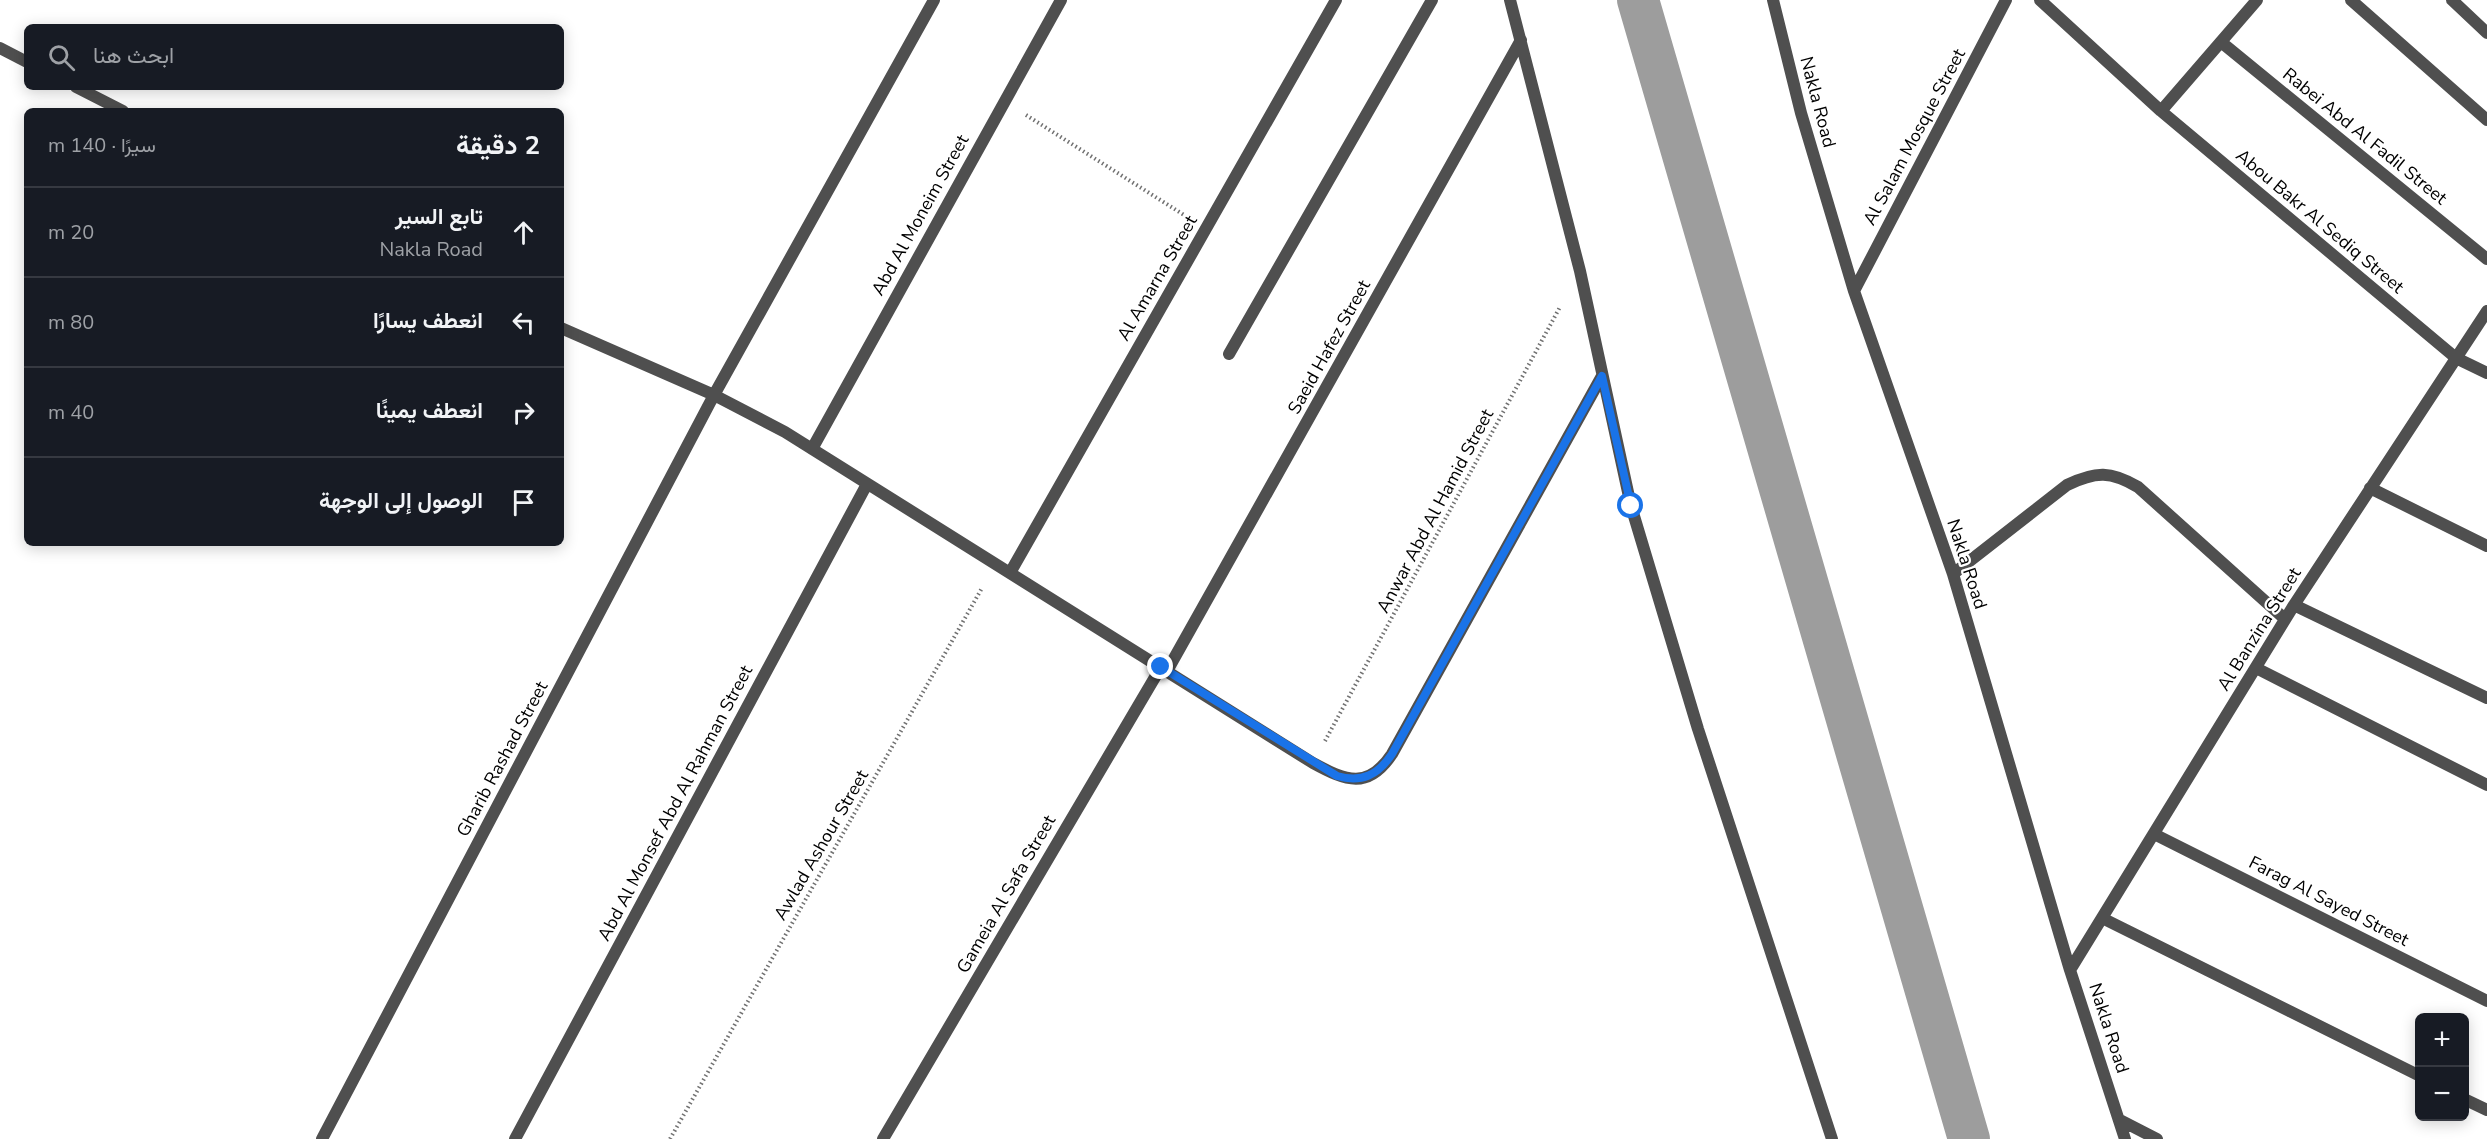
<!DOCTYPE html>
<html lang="ar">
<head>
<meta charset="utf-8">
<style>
  :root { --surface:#171b24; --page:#242831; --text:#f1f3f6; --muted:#9ea1a6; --line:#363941 }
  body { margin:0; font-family:"Nunito Sans",Vazirmatn,sans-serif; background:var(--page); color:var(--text); direction:rtl }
  .controls { position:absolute; right:18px; bottom:18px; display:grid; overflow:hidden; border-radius:9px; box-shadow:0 3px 15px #0003 }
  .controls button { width:54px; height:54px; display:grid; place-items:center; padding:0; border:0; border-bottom:2px solid var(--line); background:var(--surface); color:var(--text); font:30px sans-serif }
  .stop { position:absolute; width:18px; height:18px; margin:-14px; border:4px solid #1a73e8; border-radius:50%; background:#fff }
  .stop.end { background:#1a73e8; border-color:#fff; box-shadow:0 2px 6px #0008 }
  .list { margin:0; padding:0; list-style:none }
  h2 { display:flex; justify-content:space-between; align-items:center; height:78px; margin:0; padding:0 24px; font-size:26px }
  h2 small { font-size:20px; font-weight:400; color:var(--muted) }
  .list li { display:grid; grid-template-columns:39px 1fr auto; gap:18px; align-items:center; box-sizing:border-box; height:90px; padding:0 24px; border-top:2px solid var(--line) }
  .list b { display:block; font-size:22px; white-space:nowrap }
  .list p { margin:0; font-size:20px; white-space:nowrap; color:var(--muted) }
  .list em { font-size:20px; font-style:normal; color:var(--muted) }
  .icon { flex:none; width:33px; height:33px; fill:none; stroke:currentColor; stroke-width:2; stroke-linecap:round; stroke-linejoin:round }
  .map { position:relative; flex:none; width:2487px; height:1139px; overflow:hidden; direction:ltr }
  .search { position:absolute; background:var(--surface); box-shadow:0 3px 15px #0003; left:24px; top:24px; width:540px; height:66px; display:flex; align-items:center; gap:15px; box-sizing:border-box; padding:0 21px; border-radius:9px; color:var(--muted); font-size:22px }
  .panel { position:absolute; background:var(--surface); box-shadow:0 3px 15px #0003; left:24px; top:108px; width:540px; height:438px; border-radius:9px; direction:rtl }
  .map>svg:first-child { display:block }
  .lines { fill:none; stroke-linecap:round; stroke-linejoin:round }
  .canal { stroke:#9d9d9d; stroke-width:42 }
  .path { stroke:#717171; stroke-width:4; stroke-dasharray:1.5 3; stroke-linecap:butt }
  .minor { stroke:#4f4f4f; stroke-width:12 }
  .route { stroke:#1a73e8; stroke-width:8 }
  .labels { text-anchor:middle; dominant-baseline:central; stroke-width:4.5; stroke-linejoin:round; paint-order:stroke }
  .street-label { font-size:18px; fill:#000; stroke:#fff }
</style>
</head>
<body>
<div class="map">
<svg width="2487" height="1139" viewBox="0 0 2487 1139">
  <rect width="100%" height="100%" fill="#fff"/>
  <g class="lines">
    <path class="canal" d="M 1638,0 L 1969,1139"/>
    <path class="path" d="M 1026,115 L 1184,215
      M 1325,741 L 1560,307
      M 670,1139 L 982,588"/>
    <path class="minor" d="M 1510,0 L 1580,271 L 1631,506 L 1698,729 L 1832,1139
      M 1773,0 L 1801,113 L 1854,291 L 1953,574 L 2070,970 L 2125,1139
      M 2040,0 L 2161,111 L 2456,358 L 2487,373
      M 2351,0 L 2487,120
      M 2452,0 L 2487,33
      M 2221,42 L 2487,259
      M 0,48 L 27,62
      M 76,87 L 123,111
      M 2161,111 L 2257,0
      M 1854,291 L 2006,0
      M 561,328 L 714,395 L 785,432 L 1313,763 C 1346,781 1368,790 1392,754 L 1602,376
      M 1229,354 L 1432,0
      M 812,449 L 1061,0
      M 2370,488 L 2487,546
      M 1010,573 L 1336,0
      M 1953,574 L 2067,485 C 2096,471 2111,471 2138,487 L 2285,619
      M 2294,605 L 2487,698
      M 2256,668 L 2487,785
      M 1167,671 L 1521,40
      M 2154,834 L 2487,1001
      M 2102,918 L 2420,1076
      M 2070,970 L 2294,605 L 2487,311
      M 2464,1099 L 2487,1110
      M 2120,1120 L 2157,1139
      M 322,1139 L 714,395 L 934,0
      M 515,1139 L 867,484
      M 883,1139 L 1161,667"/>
  </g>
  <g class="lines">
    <path class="route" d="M 1161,667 L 1337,776 C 1362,783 1378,775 1392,754 L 1602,376 L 1631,506"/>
  </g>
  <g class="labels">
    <g class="street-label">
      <text transform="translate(1818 102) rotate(75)">Nakla Road</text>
      <text transform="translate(2365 136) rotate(39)">Rabei Abd Al Fadil Street</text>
      <text transform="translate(1914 137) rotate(-62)">Al Salam Mosque Street</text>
      <text transform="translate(920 215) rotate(-61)">Abd Al Moneim Street</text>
      <text transform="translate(2320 221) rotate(40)">Abou Bakr Al Sediq Street</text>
      <text transform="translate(1157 278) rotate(-60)">Al Amarna Street</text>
      <text transform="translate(1329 347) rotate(-61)">Saeid Hafez Street</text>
      <text transform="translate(1435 511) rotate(-62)">Anwar Abd Al Hamid Street</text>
      <text transform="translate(1967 564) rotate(72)">Nakla Road</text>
      <text transform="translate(2259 629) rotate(-58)">Al Banzina Street</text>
      <text transform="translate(502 759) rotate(-62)">Gharib Rashad Street</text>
      <text transform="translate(675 803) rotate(-62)">Abd Al Monsef Abd Al Rahman Street</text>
      <text transform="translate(821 845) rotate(-60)">Awlad Ashour Street</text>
      <text transform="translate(1006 894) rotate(-60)">Gameia Al Safa Street</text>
      <text transform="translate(2329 901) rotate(27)">Farag Al Sayed Street</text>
      <text transform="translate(2109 1028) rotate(72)">Nakla Road</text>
    </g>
  </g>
</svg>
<div class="controls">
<button>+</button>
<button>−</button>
</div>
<div class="stop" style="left:1631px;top:506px"></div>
<div class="stop end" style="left:1161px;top:667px"></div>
<div class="search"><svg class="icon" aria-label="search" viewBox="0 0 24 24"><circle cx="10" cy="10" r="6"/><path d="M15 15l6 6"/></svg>ابحث هنا</div>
<section class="panel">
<h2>2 دقيقة<small>سيرًا · 140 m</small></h2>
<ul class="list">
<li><svg class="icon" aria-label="ahead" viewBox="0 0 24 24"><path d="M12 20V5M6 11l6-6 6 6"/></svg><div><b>تابع السير</b><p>Nakla Road</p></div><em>20 m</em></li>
<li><svg class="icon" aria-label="left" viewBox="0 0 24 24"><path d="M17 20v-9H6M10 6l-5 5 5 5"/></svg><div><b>انعطف يسارًا</b></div><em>80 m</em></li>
<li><svg class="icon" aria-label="right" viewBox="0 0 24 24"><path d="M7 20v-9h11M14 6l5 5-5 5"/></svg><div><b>انعطف يمينًا</b></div><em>40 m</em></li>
<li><svg class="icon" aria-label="arrive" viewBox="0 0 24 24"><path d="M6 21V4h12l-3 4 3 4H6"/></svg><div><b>الوصول إلى الوجهة</b></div></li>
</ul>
</section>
</div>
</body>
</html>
